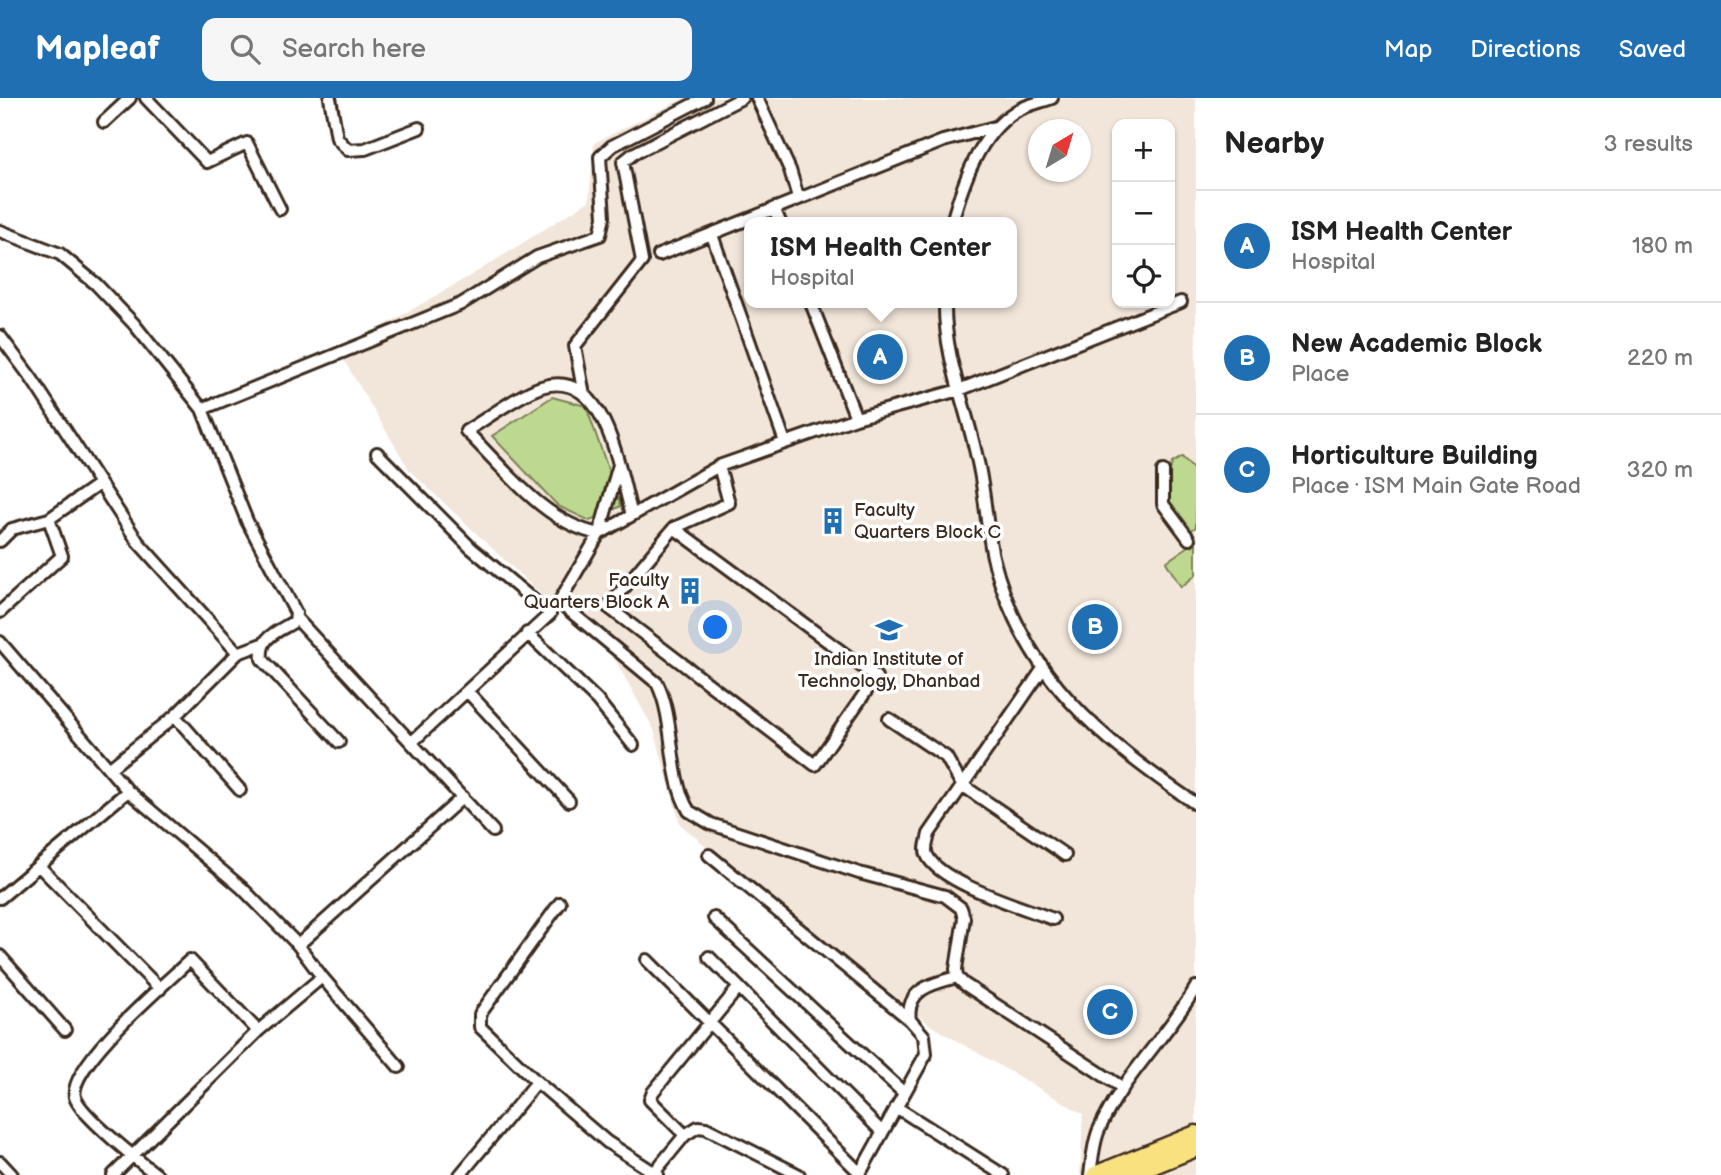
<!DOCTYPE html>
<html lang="en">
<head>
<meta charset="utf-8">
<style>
  :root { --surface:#fff; --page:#f6f6f6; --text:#222; --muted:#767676; --line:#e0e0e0; --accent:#1f6fb2 }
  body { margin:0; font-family:"Balsamiq Sans",sans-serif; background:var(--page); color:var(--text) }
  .controls { position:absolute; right:21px; top:21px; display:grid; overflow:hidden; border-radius:14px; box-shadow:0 2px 5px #0004 }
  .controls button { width:63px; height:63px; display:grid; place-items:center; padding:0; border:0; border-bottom:2px solid var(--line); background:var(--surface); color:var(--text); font:35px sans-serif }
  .compass { position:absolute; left:1028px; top:21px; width:63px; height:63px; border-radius:50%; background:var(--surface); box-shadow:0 2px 5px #0004; rotate:38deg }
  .you { position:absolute; left:716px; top:530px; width:24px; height:24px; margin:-18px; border:5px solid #fff; border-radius:50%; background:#1a73e8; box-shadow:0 0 0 10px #1a73e833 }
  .badge { display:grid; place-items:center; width:46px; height:46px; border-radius:50%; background:var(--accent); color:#fff; font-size:23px; font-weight:700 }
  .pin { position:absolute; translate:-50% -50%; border:4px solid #fff; box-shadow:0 2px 7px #0006 }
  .popup { position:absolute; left:744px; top:119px; width:273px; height:91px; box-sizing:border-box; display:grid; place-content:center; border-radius:14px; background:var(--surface); filter:drop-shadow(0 2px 5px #0005); font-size:23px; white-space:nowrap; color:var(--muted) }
  .popup b { font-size:26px; color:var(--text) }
  .popup::after { content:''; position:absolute; left:50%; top:100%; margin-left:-14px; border:14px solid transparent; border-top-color:var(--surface) }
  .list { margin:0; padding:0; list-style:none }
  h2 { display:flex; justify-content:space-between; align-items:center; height:91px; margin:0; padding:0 28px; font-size:30px }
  h2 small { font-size:23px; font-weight:400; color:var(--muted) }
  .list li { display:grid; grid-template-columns:46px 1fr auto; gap:21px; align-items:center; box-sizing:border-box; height:112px; padding:0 28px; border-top:2px solid var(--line) }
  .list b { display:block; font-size:26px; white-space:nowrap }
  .list p { margin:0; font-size:23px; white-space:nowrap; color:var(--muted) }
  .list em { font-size:23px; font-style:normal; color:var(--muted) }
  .icon { flex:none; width:38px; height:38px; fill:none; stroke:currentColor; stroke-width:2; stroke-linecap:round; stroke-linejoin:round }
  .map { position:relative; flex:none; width:1196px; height:1077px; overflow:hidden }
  header { display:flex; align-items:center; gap:42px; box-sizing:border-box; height:98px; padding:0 35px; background:var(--accent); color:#fff }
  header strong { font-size:33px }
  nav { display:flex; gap:38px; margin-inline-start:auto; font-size:24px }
  .search { width:490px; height:63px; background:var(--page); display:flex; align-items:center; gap:18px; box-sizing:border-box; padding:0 24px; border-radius:14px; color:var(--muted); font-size:26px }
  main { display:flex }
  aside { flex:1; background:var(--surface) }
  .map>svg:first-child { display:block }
  .built { fill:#f2e6da; fill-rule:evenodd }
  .green { fill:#bdd88f; stroke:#7c8156; stroke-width:2 }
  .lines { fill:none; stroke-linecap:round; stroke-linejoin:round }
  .minor-casing { stroke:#3b2a1e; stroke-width:16 }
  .highway-casing { stroke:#3b2a1e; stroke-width:21 }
  .minor { stroke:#fff; stroke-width:10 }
  .highway { stroke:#fae180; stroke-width:16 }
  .labels { text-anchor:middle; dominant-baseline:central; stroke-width:7; stroke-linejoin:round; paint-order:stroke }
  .poi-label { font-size:19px; fill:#3b2a1e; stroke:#fff; text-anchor:start }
</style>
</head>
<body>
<header>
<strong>Mapleaf</strong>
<div class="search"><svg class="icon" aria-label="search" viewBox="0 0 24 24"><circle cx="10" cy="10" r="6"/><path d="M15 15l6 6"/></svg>Search here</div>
<nav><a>Map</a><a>Directions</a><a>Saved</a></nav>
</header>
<main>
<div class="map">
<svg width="1196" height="1077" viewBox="0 0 1196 1077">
  <rect width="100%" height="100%" fill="#fff"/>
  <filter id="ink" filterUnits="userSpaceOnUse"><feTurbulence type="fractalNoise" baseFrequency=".0143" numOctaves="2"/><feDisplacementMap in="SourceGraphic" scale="14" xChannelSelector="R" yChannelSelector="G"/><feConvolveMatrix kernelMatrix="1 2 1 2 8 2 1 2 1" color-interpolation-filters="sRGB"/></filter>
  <g filter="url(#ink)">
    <path class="built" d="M 684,0 L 1196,0 L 1196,1077 L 1080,1077 L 1083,1016 L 933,929 L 801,830 L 680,726 L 654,632 L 613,558 L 550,505 L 410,373 L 339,254 L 480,172 L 589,103 L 594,45 ZM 1117,26 L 1170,26 L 1170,205 L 1117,205 ZM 1038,32 L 1080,32 L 1080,74 L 1038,74 ZM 749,124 L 1011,124 L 1011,205 L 749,205 Z"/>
    <path class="green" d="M 552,299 L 586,308 L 621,408 L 590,423 L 558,408 L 492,338 Z
      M 1182,359 L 1196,374 L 1196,429 L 1190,433 L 1163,398 L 1172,365 Z
      M 1196,443 L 1196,477 L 1181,489 L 1166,464 Z"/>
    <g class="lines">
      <defs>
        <path id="minor" d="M 146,0 L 207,64 L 247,45 L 280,111
          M 330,0 L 337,40 L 348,52 L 365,51 L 419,30
          M 757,0 L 790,72 L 798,99
          M 104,24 L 130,0
          M 774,110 L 780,124
          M 952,124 C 963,85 979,36 1016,13 C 1027,7 1041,4 1052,0
          M 0,133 L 60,156 L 96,186 L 134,226 L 202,311 L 247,423 L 296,515 L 295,523 C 278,534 259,538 262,561 L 339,644
          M 712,137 L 785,344
          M 659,157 L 943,43 L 995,29
          M 811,205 L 856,320
          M 945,205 C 944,259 966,307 977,360 C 985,392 986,427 993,459 C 1022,577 1100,641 1196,706
          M 0,238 L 32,281 L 138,444 L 238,555
          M 584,297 L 575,248 L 642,163 L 623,64 L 633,56 L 742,0
          M 202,311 L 461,206 L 537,159 L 600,137 L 604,119 L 600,59 L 612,48 L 705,0
          M 377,355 L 471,450 L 550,516 L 412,644
          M 618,370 L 599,436 L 559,504 L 657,585 C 676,623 667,677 689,713 L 711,726 L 859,775 L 945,798 L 961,810 L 964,820 L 956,871 L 957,879 L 964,886 L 1123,990
          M 1163,373 L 1163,406 L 1189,441
          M 632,417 C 619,374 607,268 541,289 C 518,297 488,320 466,333 C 505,371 544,425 599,436 L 719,368 L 856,320 L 959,292 L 1181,204
          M 674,430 L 876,579 L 815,667 L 608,509 L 674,430 L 729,405 L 719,368
          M 0,443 L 12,431 L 49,421 L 99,386
          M 0,514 L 62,458 L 49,421
          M 296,520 L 493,733
          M 527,535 L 597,602 L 633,647
          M 0,544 L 128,693 L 242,790 L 298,847 L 322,879 L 399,969
          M 1042,572 L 929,736 C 928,742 924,751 927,757 C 939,785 1025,810 1053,821
          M 467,593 L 569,703
          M 175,618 L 240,692
          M 889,621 L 946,659 L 962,687 L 1065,757
          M 109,671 L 175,618 L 238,555 L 262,546
          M 709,757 L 910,922
          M 39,768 L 160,891
          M 0,800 L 128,693
          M 560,805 L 480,916 L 480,929 L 537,984 L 607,1044 L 658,1077
          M 714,820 L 904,995
          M 298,847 L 463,699
          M 0,858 L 65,932
          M 709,859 L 882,1034
          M 647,862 L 860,1075
          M 896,1009 L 1003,1077
          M 685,1037 L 650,1002 L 653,994 L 739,889
          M 0,1064 L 12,1077
          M 113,1077 L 258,933 L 322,879
          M 157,1077 C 140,1064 80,1017 75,999 C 67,968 166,885 190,862 L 258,933
          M 460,1077 L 537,984
          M 652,1077 L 685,1037 L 698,1029 L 706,1030 L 799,1077
          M 859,1077 L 926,956 L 924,938 L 910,922 C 905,891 934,885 957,879
          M 1090,1077 C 1092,1063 1093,1048 1098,1034 C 1121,980 1167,939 1196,889"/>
        <path id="highway" d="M 1095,1077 L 1196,1036
          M 1129,1077 L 1196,1050"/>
      </defs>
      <use href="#minor" class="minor-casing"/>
      <use href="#highway" class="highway-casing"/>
      <use href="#minor" class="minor"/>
      <use href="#highway" class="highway"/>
    </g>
  </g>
  <defs>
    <symbol id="building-bare" viewBox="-9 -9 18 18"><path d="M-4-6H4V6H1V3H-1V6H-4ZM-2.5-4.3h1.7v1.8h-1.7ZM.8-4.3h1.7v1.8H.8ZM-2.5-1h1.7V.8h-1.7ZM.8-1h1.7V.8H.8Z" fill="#1f6fb2" stroke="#fff" stroke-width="2.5" paint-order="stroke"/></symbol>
    <symbol id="university-bare" viewBox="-9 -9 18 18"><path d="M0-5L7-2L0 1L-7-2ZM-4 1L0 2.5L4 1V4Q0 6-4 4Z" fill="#1f6fb2" stroke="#fff" stroke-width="2.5" paint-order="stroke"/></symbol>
  </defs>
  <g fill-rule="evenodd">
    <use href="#building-bare" x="814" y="404" width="38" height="38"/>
    <use href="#building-bare" x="671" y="474" width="38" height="38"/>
    <use href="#university-bare" x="870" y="513" width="38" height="38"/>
  </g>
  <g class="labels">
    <g class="poi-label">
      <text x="854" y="412">Faculty<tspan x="854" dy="22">Quarters Block C</tspan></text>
      <text x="669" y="482" text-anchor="end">Faculty<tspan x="669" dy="22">Quarters Block A</tspan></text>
      <text x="889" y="561" text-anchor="middle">Indian Institute of<tspan x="889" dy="22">Technology, Dhanbad</tspan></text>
    </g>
  </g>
</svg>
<div class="controls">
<button>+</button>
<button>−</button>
<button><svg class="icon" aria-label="locate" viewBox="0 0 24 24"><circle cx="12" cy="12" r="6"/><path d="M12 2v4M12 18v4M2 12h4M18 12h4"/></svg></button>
</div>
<svg class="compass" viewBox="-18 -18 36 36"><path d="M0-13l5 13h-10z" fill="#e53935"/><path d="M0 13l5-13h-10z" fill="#767676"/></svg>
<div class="you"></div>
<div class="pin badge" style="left:880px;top:259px">A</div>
<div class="popup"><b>ISM Health Center</b>Hospital</div>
<div class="pin badge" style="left:1095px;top:529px">B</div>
<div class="pin badge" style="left:1110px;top:914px">C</div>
</div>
<aside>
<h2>Nearby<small>3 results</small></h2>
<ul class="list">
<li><span class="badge">A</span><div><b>ISM Health Center</b><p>Hospital</p></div><em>180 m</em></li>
<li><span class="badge">B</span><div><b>New Academic Block</b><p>Place</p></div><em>220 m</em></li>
<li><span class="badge">C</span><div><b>Horticulture Building</b><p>Place · ISM Main Gate Road</p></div><em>320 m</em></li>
</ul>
</aside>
</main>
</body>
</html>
